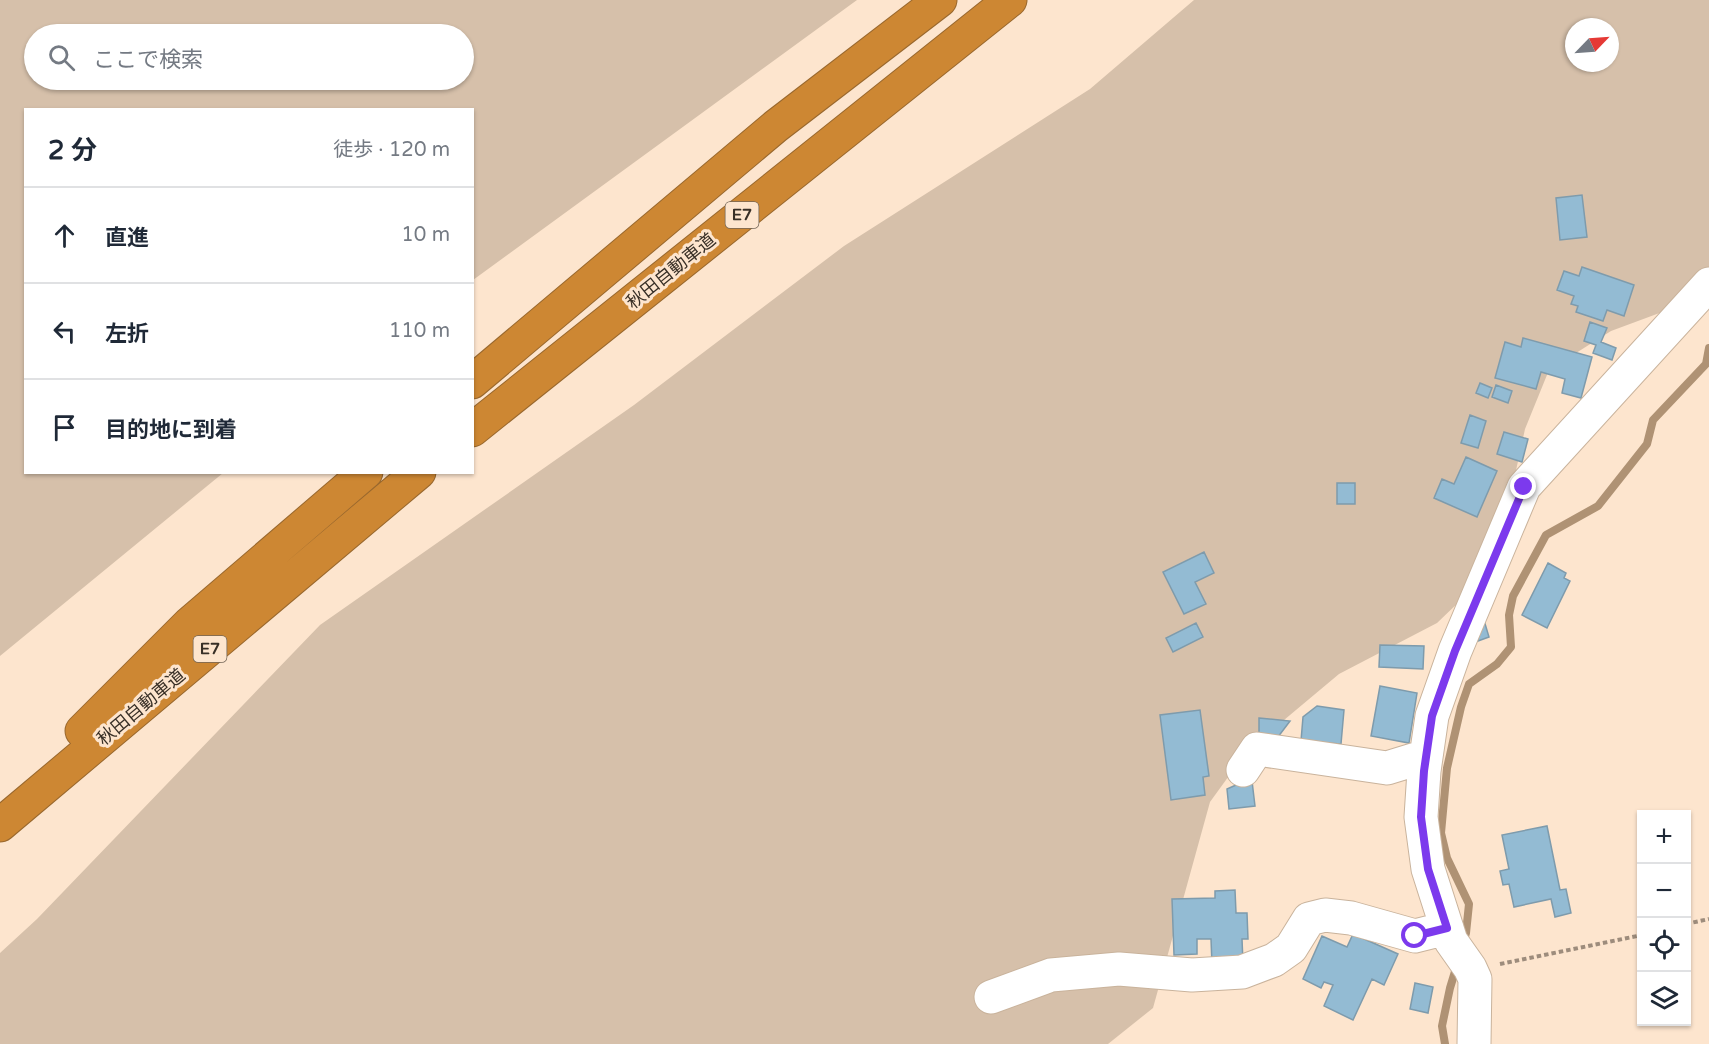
<!DOCTYPE html>
<html lang="ja">
<head>
<meta charset="utf-8">
<style>
  :root { --surface:#fff; --page:#f2f2f3; --text:#1f2937; --muted:#747a83; --line:#e0e1e3 }
  body { margin:0; font-family:"Varela Round","Noto Sans JP",sans-serif; background:var(--page); color:var(--text) }
  .controls { position:absolute; right:18px; bottom:18px; display:grid; overflow:hidden; border-radius:0px; box-shadow:0 2px 4px #0004 }
  .controls button { width:54px; height:54px; display:grid; place-items:center; padding:0; border:0; border-bottom:2px solid var(--line); background:var(--surface); color:var(--text); font:30px sans-serif }
  .compass { position:absolute; left:1565px; top:18px; width:54px; height:54px; border-radius:50%; background:var(--surface); box-shadow:0 2px 4px #0004; rotate:65deg }
  .stop { position:absolute; width:18px; height:18px; margin:-14px; border:4px solid #7c3aed; border-radius:50%; background:#fff }
  .stop.end { background:#7c3aed; border-color:#fff; box-shadow:0 2px 6px #0008 }
  .list { margin:0; padding:0; list-style:none }
  h2 { display:flex; justify-content:space-between; align-items:center; height:78px; margin:0; padding:0 24px; font-size:26px }
  h2 small { font-size:20px; font-weight:400; color:var(--muted) }
  .list li { display:grid; grid-template-columns:39px 1fr auto; gap:18px; align-items:center; box-sizing:border-box; height:96px; padding:0 24px; border-top:2px solid var(--line) }
  .list b { display:block; font-size:22px; white-space:nowrap }
  .list em { font-size:20px; font-style:normal; color:var(--muted) }
  .icon { flex:none; width:33px; height:33px; fill:none; stroke:currentColor; stroke-width:2; stroke-linecap:round; stroke-linejoin:round }
  .map { position:relative; flex:none; width:1709px; height:1044px; overflow:hidden }
  .search { position:absolute; background:var(--surface); box-shadow:0 2px 4px #0004; left:24px; top:24px; width:450px; height:66px; display:flex; align-items:center; gap:15px; box-sizing:border-box; padding:0 21px; border-radius:33px; color:var(--muted); font-size:22px }
  .panel { position:absolute; background:var(--surface); box-shadow:0 2px 4px #0004; left:24px; top:108px; width:450px; height:366px; border-radius:0px }
  .map>svg:first-child { display:block }
  .green { fill:#d6c0aa; fill-rule:evenodd }
  .lines { fill:none; stroke-linecap:round; stroke-linejoin:round }
  .stream { stroke:#af9274; stroke-width:8 }
  .building { fill:#93bbd3; stroke:#7e9bac; stroke-width:1.5 }
  .street-casing { stroke:#c9b39c; stroke-width:35 }
  .highway-casing { stroke:#99682e; stroke-width:35 }
  .path { stroke:#9d8c7c; stroke-width:4; stroke-dasharray:4.5 3; stroke-linecap:butt }
  .street { stroke:#fff; stroke-width:33 }
  .highway { stroke:#cd8733; stroke-width:33 }
  .route { stroke:#7c3aed; stroke-width:8 }
  .labels { text-anchor:middle; dominant-baseline:central; stroke-width:6; stroke-linejoin:round; paint-order:stroke }
  .shield { fill:#fde5ce; stroke:#736658; stroke-width:1.5 }
  .shield-label { font-size:16px; font-weight:bold; fill:#382f26 }
  .street-label { font-size:18px; fill:#382f26; stroke:#fde5ce }
</style>
</head>
<body>
<div class="map">
<svg width="1709" height="1044" viewBox="0 0 1709 1044">
  <rect width="100%" height="100%" fill="#fde5ce"/>
  <path class="green" d="M 0,0 L 857,0 L 473,280 L 472,110 L 26,110 L 26,472 L 223,473 L 0,656 ZM 34,34 L 464,34 L 464,80 L 34,80 Z
    M 1194,0 L 1709,0 L 1709,273 L 1700,298 L 1611,331 L 1549,370 L 1525,429 L 1510,498 L 1486,576 L 1437,623 L 1339,674 L 1247,751 L 1210,802 L 1153,1008 L 1108,1044 L 0,1044 L 0,953 L 37,919 L 320,625 L 634,405 L 844,246 L 1090,89 ZM 1574,27 L 1610,27 L 1610,63 L 1574,63 Z"/>
  <g class="lines">
    <path class="stream" d="M 1463,944 L 1466,933 L 1469,904 L 1447,858 L 1441,833 L 1447,768 L 1461,707 L 1469,684 L 1497,664 L 1511,647 L 1509,615 L 1513,596 L 1546,535 L 1598,506 L 1647,444 L 1653,420 L 1706,364 L 1709,348
      M 1445,1044 L 1442,1026 L 1450,988 L 1457,965"/>
  </g>
  <path class="building" d="M 1582,195 L 1587,237 L 1560,240 L 1556,198 Z
    M 1582,267 L 1634,285 L 1624,316 L 1607,310 L 1603,321 L 1576,312 L 1578,306 L 1571,304 L 1574,296 L 1557,290 L 1564,271 L 1579,276 Z
    M 1590,322 L 1607,328 L 1601,342 L 1616,348 L 1612,360 L 1593,353 L 1596,345 L 1584,341 Z
    M 1523,338 L 1592,357 L 1581,398 L 1562,393 L 1565,379 L 1541,372 L 1536,389 L 1495,378 L 1505,342 L 1521,347 Z
    M 1480,383 L 1492,388 L 1488,398 L 1476,393 Z
    M 1496,385 L 1512,391 L 1508,403 L 1492,397 Z
    M 1470,415 L 1486,421 L 1478,448 L 1461,443 Z
    M 1504,432 L 1528,439 L 1522,462 L 1497,454 Z
    M 1466,457 L 1497,471 L 1477,517 L 1434,498 L 1442,479 L 1454,484 Z
    M 1337,483 L 1355,483 L 1355,504 L 1337,504 Z
    M 1204,552 L 1214,573 L 1195,582 L 1206,604 L 1184,614 L 1163,572 Z
    M 1548,563 L 1566,573 L 1564,578 L 1570,581 L 1547,628 L 1522,615 Z
    M 1483,617 L 1489,637 L 1478,641 L 1472,621 Z
    M 1196,623 L 1203,637 L 1173,652 L 1166,638 Z
    M 1380,645 L 1424,646 L 1423,669 L 1379,667 Z
    M 1380,686 L 1417,693 L 1409,743 L 1371,736 Z
    M 1317,706 L 1344,710 L 1341,744 L 1301,741 L 1303,717 Z
    M 1200,710 L 1209,776 L 1203,777 L 1205,795 L 1171,800 L 1160,715 Z
    M 1259,718 L 1290,721 L 1278,737 L 1259,734 Z
    M 1245,781 L 1252,781 L 1255,806 L 1229,809 L 1227,789 Z
    M 1547,826 L 1560,890 L 1566,889 L 1571,913 L 1555,917 L 1551,899 L 1514,907 L 1509,884 L 1503,885 L 1500,871 L 1509,869 L 1502,835 Z
    M 1235,890 L 1236,913 L 1247,913 L 1248,939 L 1242,939 L 1243,963 L 1212,964 L 1211,939 L 1197,939 L 1197,954 L 1174,955 L 1172,899 L 1215,898 L 1215,891 Z
    M 1353,934 L 1398,954 L 1384,985 L 1372,979 L 1353,1020 L 1324,1006 L 1333,985 L 1324,982 L 1321,988 L 1303,979 L 1322,936 L 1347,947 Z
    M 1415,983 L 1433,987 L 1428,1013 L 1410,1009 Z"/>
  <g class="lines">
    <defs>
      <path id="street" d="M 1243,770 L 1257,749 L 1387,768 L 1426,756
        M 991,997 L 1051,975 L 1119,969 L 1192,975 L 1242,972 L 1274,960 L 1291,948 L 1309,919 L 1325,915 L 1351,918 L 1415,936 L 1447,928
        M 1474,1044 L 1475,979 L 1470,968 L 1451,941 L 1428,869 L 1421,817 L 1424,771 L 1432,716 L 1455,651 L 1524,487 L 1709,284"/>
      <path id="highway" d="M 472,382 L 776,126 L 940,0
        M 472,430 L 1010,0
        M 82,731 L 189,624 L 366,472
        M 0,825 L 419,472"/>
    </defs>
    <use href="#street" class="street-casing"/>
    <use href="#highway" class="highway-casing"/>
    <path class="path" d="M 1686,924 L 1709,919
      M 1500,964 L 1642,935"/>
    <use href="#street" class="street"/>
    <use href="#highway" class="highway"/>
  </g>
  <g class="lines">
    <path class="route" d="M 1415,936 L 1447,928 L 1428,869 L 1421,817 L 1424,771 L 1432,716 L 1455,651 L 1524,487"/>
  </g>
  <g class="labels">
    <g class="shield">
      <rect x="725.5" y="202" width="33" height="26" rx="4.5"/>
      <rect x="193.5" y="636" width="33" height="26" rx="4.5"/>
    </g>
    <g class="shield-label">
      <text x="742" y="215">E7</text>
      <text x="210" y="649">E7</text>
    </g>
    <g class="street-label">
      <text transform="translate(671 271) rotate(-39)">秋田自動車道</text>
      <text transform="translate(141 707) rotate(-40)">秋田自動車道</text>
    </g>
  </g>
</svg>
<div class="controls">
<button>+</button>
<button>−</button>
<button><svg class="icon" aria-label="locate" viewBox="0 0 24 24"><circle cx="12" cy="12" r="6"/><path d="M12 2v4M12 18v4M2 12h4M18 12h4"/></svg></button>
<button><svg class="icon" aria-label="layers" viewBox="0 0 24 24"><path d="M12 4l9 5-9 5-9-5zM3 14l9 5 9-5"/></svg></button>
</div>
<svg class="compass" viewBox="-18 -18 36 36"><path d="M0-13l5 13h-10z" fill="#e53935"/><path d="M0 13l5-13h-10z" fill="#747a83"/></svg>
<div class="stop" style="left:1415px;top:936px"></div>
<div class="stop end" style="left:1524px;top:487px"></div>
<div class="search"><svg class="icon" aria-label="search" viewBox="0 0 24 24"><circle cx="10" cy="10" r="6"/><path d="M15 15l6 6"/></svg>ここで検索</div>
<section class="panel">
<h2>2 分<small>徒歩 · 120 m</small></h2>
<ul class="list">
<li><svg class="icon" aria-label="ahead" viewBox="0 0 24 24"><path d="M12 20V5M6 11l6-6 6 6"/></svg><div><b>直進</b></div><em>10 m</em></li>
<li><svg class="icon" aria-label="left" viewBox="0 0 24 24"><path d="M17 20v-9H6M10 6l-5 5 5 5"/></svg><div><b>左折</b></div><em>110 m</em></li>
<li><svg class="icon" aria-label="arrive" viewBox="0 0 24 24"><path d="M6 21V4h12l-3 4 3 4H6"/></svg><div><b>目的地に到着</b></div></li>
</ul>
</section>
</div>
</body>
</html>
